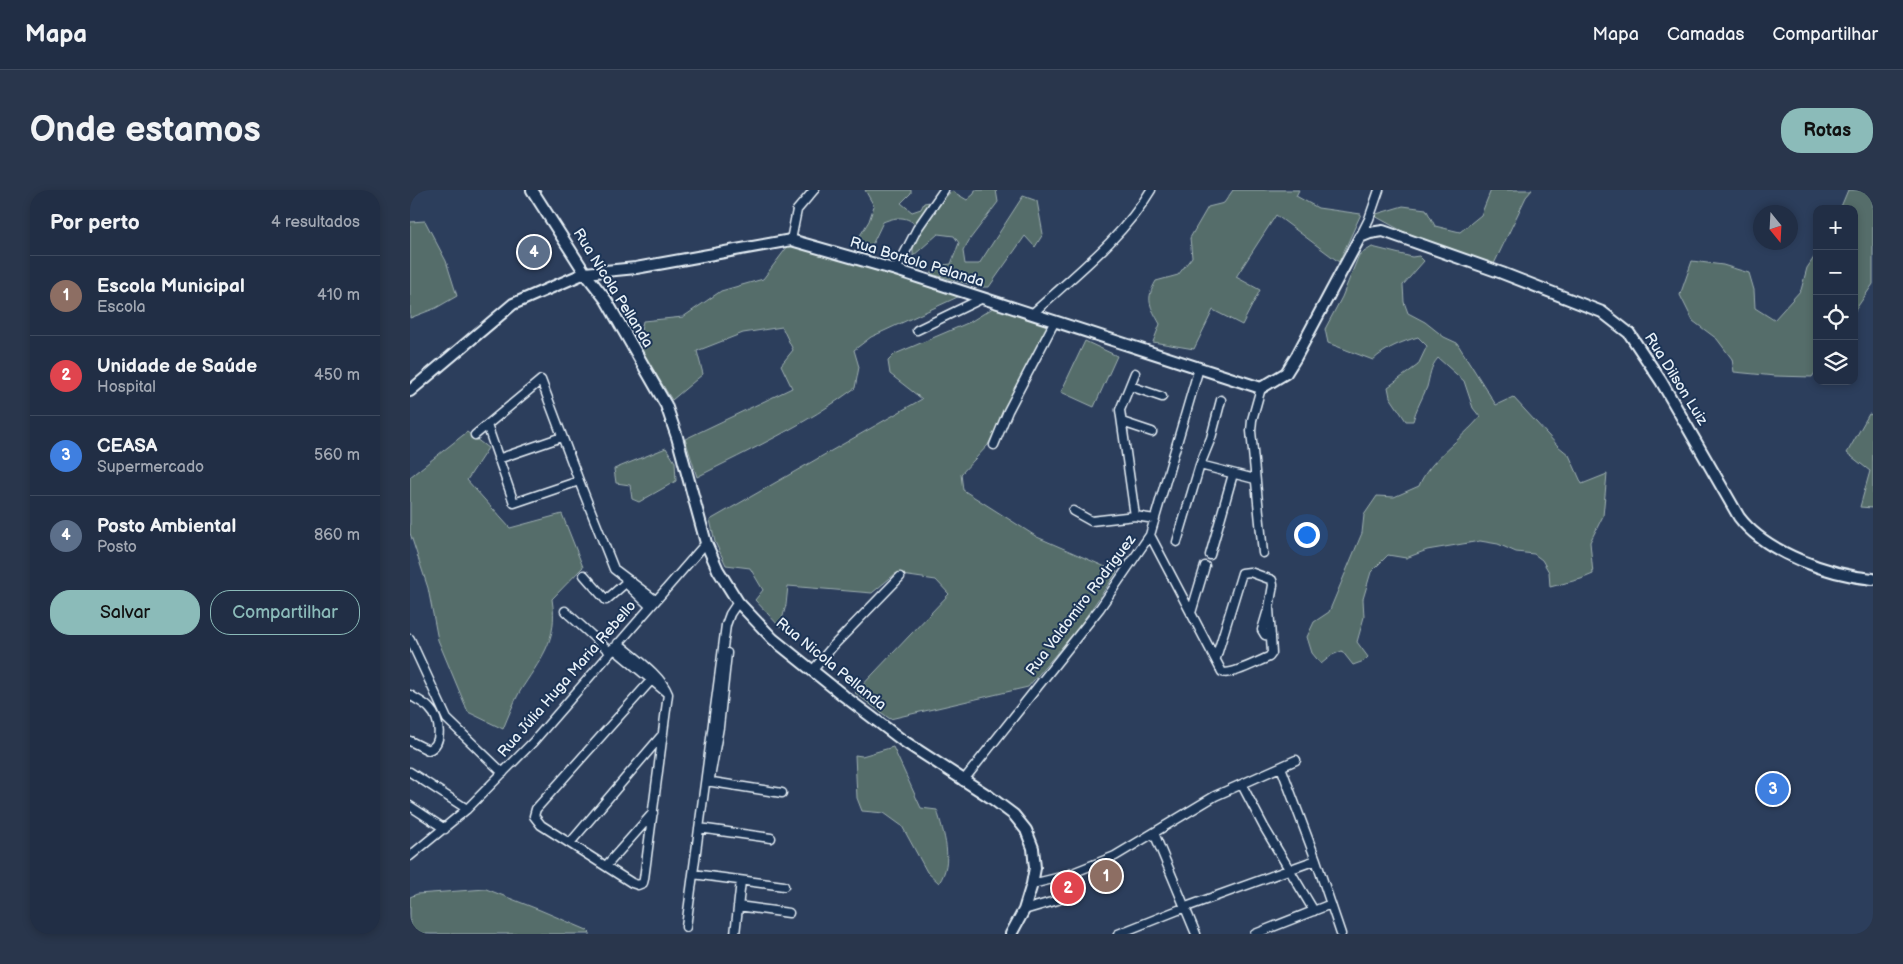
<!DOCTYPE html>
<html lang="pt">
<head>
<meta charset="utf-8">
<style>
  :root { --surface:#212e45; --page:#29364c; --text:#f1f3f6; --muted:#a2a8b3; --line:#3e4a5e; --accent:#8bbbb9 }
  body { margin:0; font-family:"Balsamiq Sans",sans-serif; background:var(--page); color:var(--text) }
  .controls { position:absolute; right:15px; top:15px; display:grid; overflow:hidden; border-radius:10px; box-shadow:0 2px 8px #0003 }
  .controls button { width:45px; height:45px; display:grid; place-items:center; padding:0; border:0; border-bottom:1px solid var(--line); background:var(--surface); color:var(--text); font:25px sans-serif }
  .compass { position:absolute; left:1343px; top:15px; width:45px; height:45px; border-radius:50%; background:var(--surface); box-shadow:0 2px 8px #0003; rotate:162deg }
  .you { position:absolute; left:896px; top:344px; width:18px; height:18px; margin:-12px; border:4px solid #fff; border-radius:50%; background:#1a73e8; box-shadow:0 0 0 8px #1a73e833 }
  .badge { display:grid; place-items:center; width:32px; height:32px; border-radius:50%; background:var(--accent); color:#fff; font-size:16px; font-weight:700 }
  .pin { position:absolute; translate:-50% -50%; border:2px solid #fff; box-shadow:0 1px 5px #0006 }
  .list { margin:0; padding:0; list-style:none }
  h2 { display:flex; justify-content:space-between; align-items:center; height:65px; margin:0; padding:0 20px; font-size:21px }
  h2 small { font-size:16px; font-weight:400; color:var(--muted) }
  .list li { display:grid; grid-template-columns:32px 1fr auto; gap:15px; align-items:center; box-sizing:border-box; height:80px; padding:0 20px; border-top:1px solid var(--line) }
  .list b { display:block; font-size:19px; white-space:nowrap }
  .list p { margin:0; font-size:16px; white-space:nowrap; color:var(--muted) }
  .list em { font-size:16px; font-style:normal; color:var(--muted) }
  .actions { display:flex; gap:10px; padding:15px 20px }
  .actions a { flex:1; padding:11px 0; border:1px solid var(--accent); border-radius:20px; text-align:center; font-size:18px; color:var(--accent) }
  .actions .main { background:var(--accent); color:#111 }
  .icon { flex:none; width:28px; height:28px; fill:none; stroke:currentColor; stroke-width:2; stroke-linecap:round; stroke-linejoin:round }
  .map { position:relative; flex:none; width:1463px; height:744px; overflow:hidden; border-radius:20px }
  header { display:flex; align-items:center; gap:30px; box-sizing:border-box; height:70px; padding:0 25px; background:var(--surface); border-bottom:1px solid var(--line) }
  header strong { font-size:24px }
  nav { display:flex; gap:28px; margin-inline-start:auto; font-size:18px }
  .intro { display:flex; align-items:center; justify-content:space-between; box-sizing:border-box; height:120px; padding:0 30px }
  h1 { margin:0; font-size:35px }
  .button { padding:12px 22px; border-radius:20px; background:var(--accent); color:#111; font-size:18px; font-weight:700 }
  main { display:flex; gap:30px; padding:0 30px }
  aside { flex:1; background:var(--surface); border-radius:20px; box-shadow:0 2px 8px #0003 }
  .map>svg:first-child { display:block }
  .green { fill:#556d6a; stroke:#9eafb1 }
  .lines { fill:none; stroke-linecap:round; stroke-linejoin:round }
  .street-casing { stroke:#e8f1f8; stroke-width:11 }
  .secondary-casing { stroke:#e8f1f8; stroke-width:14 }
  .street { stroke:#1d3557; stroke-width:8 }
  .secondary { stroke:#1d3557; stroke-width:10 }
  .labels { text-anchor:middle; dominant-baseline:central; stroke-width:4; stroke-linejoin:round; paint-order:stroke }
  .street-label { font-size:15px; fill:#e8f1f8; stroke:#1d3557 }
</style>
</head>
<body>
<header>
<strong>Mapa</strong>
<nav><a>Mapa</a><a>Camadas</a><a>Compartilhar</a></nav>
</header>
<div class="intro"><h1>Onde estamos</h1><a class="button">Rotas</a></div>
<main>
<aside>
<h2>Por perto<small>4 resultados</small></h2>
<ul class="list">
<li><span class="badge" style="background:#8d6e63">1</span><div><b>Escola Municipal</b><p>Escola</p></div><em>410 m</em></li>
<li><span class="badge" style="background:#e0444e">2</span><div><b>Unidade de Saúde</b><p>Hospital</p></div><em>450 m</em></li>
<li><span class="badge" style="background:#3f7fe0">3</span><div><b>CEASA</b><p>Supermercado</p></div><em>560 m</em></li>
<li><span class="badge" style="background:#5c6f8a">4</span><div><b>Posto Ambiental</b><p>Posto</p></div><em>860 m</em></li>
</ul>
<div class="actions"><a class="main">Salvar</a><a>Compartilhar</a></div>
</aside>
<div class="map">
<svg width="1463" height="744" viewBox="0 0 1463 744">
  <rect width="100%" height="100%" fill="#2c3e5c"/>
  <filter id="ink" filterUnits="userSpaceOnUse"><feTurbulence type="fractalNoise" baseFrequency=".02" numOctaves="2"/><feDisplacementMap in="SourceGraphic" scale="10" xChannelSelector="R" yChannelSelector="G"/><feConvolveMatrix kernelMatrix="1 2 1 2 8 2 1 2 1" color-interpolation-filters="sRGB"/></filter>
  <g filter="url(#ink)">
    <path class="green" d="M 455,0 L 501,0 L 501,3 L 491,13 L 502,22 L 511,19 L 514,13 L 532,10 L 542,1 L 557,10 L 564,4 L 565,0 L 586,0 L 588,12 L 560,49 L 553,61 L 555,74 L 569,74 L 613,6 L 627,11 L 633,44 L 625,57 L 615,46 L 579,97 L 570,97 L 521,84 L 527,76 L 541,74 L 549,53 L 544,46 L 528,44 L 503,66 L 503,59 L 510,40 C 499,25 488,26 473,32 L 462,55 L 446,52 L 459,31 L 464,16 Z
      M 823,0 L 889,0 L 886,6 L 908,18 L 951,24 L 929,72 L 866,25 L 826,87 L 850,100 L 832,135 L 803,120 L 784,159 L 743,152 L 750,134 C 740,116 735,110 746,91 L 768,85 L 782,67 L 780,48 L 798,17 L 814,13 Z
      M 1081,0 L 1122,0 L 1116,7 L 1083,76 L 992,41 L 963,25 L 993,16 L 1016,19 L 1025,36 L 1050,42 L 1071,25 Z
      M 1438,0 L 1463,0 L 1463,94 L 1444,122 L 1444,19 L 1430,19 Z
      M 15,31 L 36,71 L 47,106 L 26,118 L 0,128 L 0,32 Z
      M 378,56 L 397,56 L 552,105 L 461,147 L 444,160 L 449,177 L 445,198 C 397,234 340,260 287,287 L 275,249 L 382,198 L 371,175 L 383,160 L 372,137 L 333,143 L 287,161 L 293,184 L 262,210 L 228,155 L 233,131 L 273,127 L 311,101 L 353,89 Z
      M 962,57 L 1002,67 L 1009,66 L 1014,71 L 993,95 L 994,112 L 998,123 L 1015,132 L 1034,147 L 1047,153 L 1086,215 L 1103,207 L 1148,256 L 1159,265 L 1172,294 L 1197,284 L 1193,326 L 1180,352 L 1183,384 L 1171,389 L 1140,397 L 1139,382 L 1132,370 L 1124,364 L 1106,362 L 1088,354 L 1070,351 L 1017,360 L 996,368 L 978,365 L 961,382 L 953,409 L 954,427 L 947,452 L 958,467 L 954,471 L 943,475 L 932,461 L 922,465 L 911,474 L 902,463 L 897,447 L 904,432 L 919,422 L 952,343 L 954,325 L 967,306 L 984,307 L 1009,296 C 1018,271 1053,248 1070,227 L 1063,218 L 1054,191 L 1028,168 C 1020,177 1020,186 1017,197 C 1012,209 1006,219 1003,231 L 996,231 L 980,207 L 978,197 L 1008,175 L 1017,156 L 1008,147 C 991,152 976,158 963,170 L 918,153 L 915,139 L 932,107 L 949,65 Z
      M 1407,63 L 1407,180 L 1402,187 L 1365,186 L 1324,182 L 1322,169 L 1307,149 L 1283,131 L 1270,105 L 1282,71 L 1313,75 L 1339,83 L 1344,100 L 1345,118 L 1364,130 L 1391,100 L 1397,78 Z
      M 586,116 L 642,133 L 578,255 L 551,284 L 553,300 L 627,347 L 707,382 L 669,437 L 618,497 L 480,529 L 445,503 L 539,404 L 526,390 L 485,384 L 462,403 L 378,396 L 376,415 L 370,437 L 345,410 L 353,400 L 340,378 L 316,375 L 305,352 L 300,330 L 512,209 L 480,184 L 478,171 L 485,164 L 560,132 Z
      M 675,151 L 707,166 L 684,217 L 651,202 Z
      M 1459,224 L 1463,225 L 1463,318 L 1450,317 L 1460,281 L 1437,263 Z
      M 57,242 L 78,258 L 57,290 L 100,338 L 152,324 L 173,377 L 142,409 C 149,451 130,469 109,503 C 103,514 98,527 93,539 L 58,522 L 28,450 L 18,398 L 0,343 L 0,287 Z
      M 256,258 L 265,272 L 266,291 L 229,312 L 222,309 L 220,295 L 206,293 L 204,279 Z
      M 483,557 L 511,618 L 527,620 C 534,644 544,671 529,693 L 517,682 L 492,636 L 474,623 L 452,621 L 447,608 L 445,565 L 452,566 Z
      M 76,699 L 130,720 L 177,740 L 181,744 L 0,744 L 0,707 L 7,704 Z"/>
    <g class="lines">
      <defs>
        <path id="street" d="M 950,47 L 959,29 L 969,0
          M 381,50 L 387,20 L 404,0
          M 486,80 L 507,39 L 534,0
          M 622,124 C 663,86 712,49 741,0
          M 507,140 L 573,108
          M 725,183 L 710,220 L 725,326 L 745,329
          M 720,196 L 752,207
          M 851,198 L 842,230 L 841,241 L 853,363
          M 712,232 L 742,242
          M 77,235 L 104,313 L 169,291
          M 65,245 L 131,190 L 169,291 L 204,379 L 245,410
          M 584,255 L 598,221 L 645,131
          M 88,269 L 152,247
          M 790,275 L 845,289
          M 663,321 L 681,331 L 725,326
          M 740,345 L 812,482 C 822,486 848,471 859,467 L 862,463 L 859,418 L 863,395 L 862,390 L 840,382 L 832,383 L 806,468
          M 767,352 L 790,275 L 801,248 L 811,210
          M 800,365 L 823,284
          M 174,385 L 196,410 L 219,390
          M 215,389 L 219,396 L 240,416
          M 155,421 L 200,462
          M 781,423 L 795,376
          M 857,423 L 852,440 L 855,445 L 861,446
          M 0,449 L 37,529 L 93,583
          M 208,453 C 224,467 251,485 258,504 L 234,689 L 233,693 L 228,695 L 222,693 L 131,635 L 124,626 L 126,619 L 245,486
          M 203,458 L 257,503
          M 403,480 L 423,456 L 490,387
          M 0,505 C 7,510 15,513 20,519 C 30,529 34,555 18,560 L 0,551
          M 871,577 L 906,670 L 931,744
          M 0,582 L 57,619
          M 300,588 L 309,537 L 317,463
          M 296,591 L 372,603
          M 553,591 L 690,418 L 740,345 L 789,178
          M 832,595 L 854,637 L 904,721
          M 0,616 L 35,639
          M 289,638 L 361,648
          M 744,643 L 786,744
          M 160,653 L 253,544
          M 0,666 L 57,619 L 123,552 L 296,353
          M 196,676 L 243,623
          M 283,684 L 374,696
          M 622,694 L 655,686 L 705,666 L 805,606 L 886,570
          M 328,716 L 379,723
          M 614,720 L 648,710
          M 276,737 L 316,435 L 320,424 L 328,412
          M 325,744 L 331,691
          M 708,744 L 776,717 L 906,670
          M 845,744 L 921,714"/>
        <path id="secondary" d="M 122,0 L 175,83 L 196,110 L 256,215 L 267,247 L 296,353 L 308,380 L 328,412 L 363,449 L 434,506 L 492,550 L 580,607 L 604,625 L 616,640 L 623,658 L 625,678 L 622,694 L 614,720 L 601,744
          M 0,201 L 103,114 L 175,83 L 226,78 L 381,50 L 486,80 L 851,198 L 876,183 L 886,167 L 950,47 L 960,43 L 973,41 L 1092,83 L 1192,122 L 1219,143 L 1251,191 L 1329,327 C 1356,363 1420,385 1463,389"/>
      </defs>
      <use href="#street" class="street-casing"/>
      <use href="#secondary" class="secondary-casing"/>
      <use href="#street" class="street"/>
      <use href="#secondary" class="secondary"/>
    </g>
  </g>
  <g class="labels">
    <g class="street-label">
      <text transform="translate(507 72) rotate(17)">Rua Bortolo Pelanda</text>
      <text transform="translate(203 98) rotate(58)">Rua Nicola Pellanda</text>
      <text transform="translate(1266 189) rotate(58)">Rua Dilson Luiz</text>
      <text transform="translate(671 415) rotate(-53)">Rua Valdomiro Rodriguez</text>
      <text transform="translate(421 474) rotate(39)">Rua Nicola Pellanda</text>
      <text transform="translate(157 489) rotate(-49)">Rua Júlia Huga Maria Rebello</text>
    </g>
  </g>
</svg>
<div class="controls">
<button>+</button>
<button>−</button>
<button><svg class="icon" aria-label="locate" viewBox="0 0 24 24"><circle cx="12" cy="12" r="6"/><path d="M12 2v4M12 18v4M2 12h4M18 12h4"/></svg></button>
<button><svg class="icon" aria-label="layers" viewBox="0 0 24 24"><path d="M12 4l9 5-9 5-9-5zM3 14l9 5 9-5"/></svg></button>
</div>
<svg class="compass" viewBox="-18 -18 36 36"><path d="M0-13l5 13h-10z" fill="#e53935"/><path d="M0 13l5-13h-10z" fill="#a2a8b3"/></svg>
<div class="you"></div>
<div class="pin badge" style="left:696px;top:686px;background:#8d6e63">1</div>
<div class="pin badge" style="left:658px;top:698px;background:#e0444e">2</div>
<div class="pin badge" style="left:1363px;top:599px;background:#3f7fe0">3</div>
<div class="pin badge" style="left:124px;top:62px;background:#5c6f8a">4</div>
</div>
</main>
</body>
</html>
